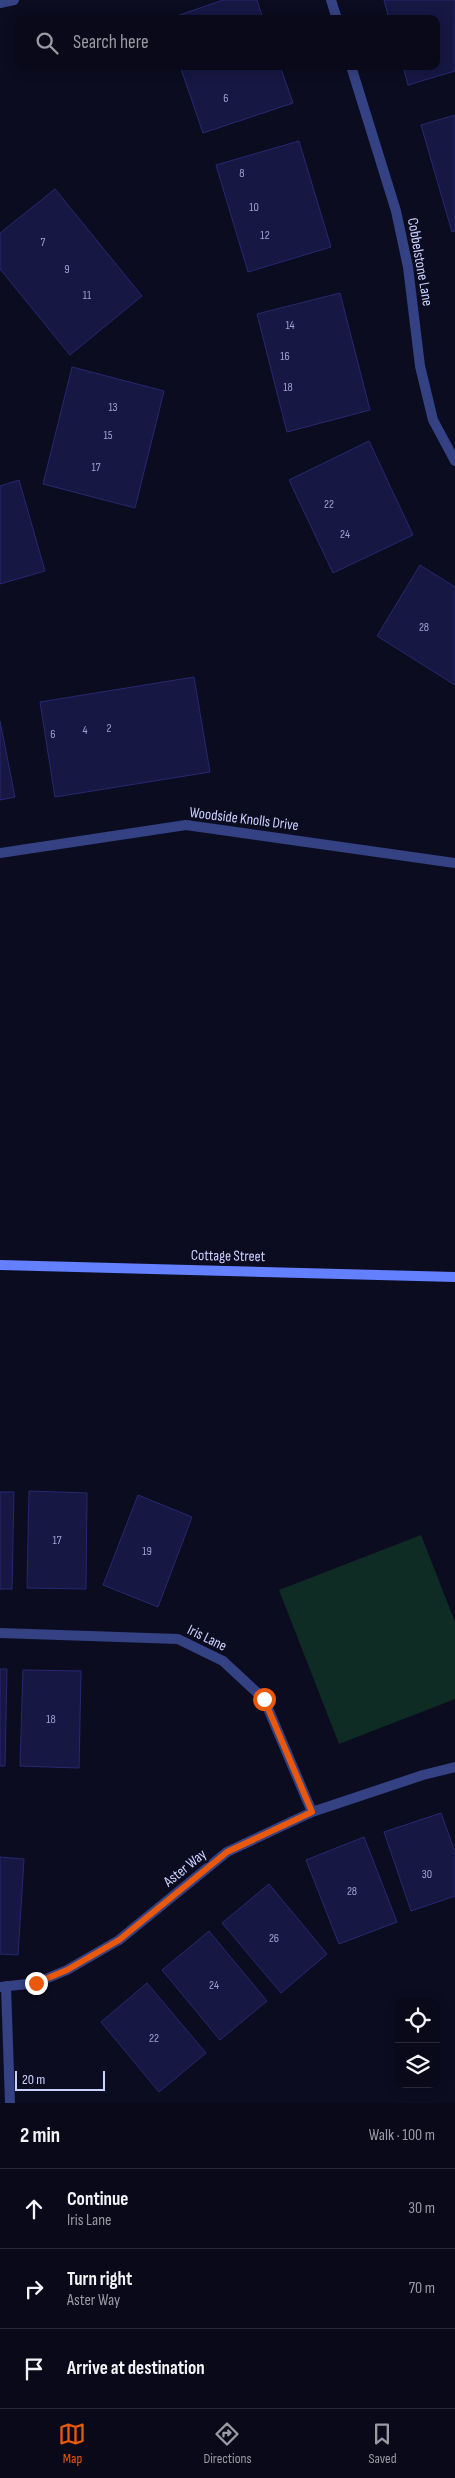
<!DOCTYPE html>
<html lang="en">
<head>
<meta charset="utf-8">
<style>
  :root { --surface:#090919; --page:#121222; --text:#f1f3f6; --muted:#999aa2; --line:#292a38; --accent:#ea580c }
  body { margin:0; font-family:"Sofia Sans Condensed",sans-serif; background:var(--page); color:var(--text) }
  .controls { position:absolute; right:15px; bottom:15px; display:grid; overflow:hidden; border-radius:10px; box-shadow:0 2px 12px #0003 }
  .controls button { width:45px; height:45px; display:grid; place-items:center; padding:0; border:0; border-bottom:1px solid var(--line); background:var(--surface); color:var(--text); font:25px sans-serif }
  .scale { position:absolute; left:15px; bottom:12px; width:90px; box-sizing:border-box; padding-left:5px; border:2px solid #cbd1ff; border-top:0; font-size:14px; line-height:18px; white-space:nowrap; color:#cbd1ff; -webkit-text-stroke:4px #0c0c21; paint-order:stroke }
  .stop { position:absolute; width:15px; height:15px; margin:-11px; border:4px solid #ea580c; border-radius:50%; background:#fff }
  .stop.end { background:#ea580c; border-color:#fff; box-shadow:0 1px 5px #0008 }
  .list { margin:0; padding:0; list-style:none }
  h2 { display:flex; justify-content:space-between; align-items:center; height:65px; margin:0; padding:0 20px; font-size:21px }
  h2 small { font-size:16px; font-weight:400; color:var(--muted) }
  .list li { display:grid; grid-template-columns:32px 1fr auto; gap:15px; align-items:center; box-sizing:border-box; height:80px; padding:0 20px; border-top:1px solid var(--line) }
  .list b { display:block; font-size:19px; white-space:nowrap }
  .list p { margin:0; font-size:16px; white-space:nowrap; color:var(--muted) }
  .list em { font-size:16px; font-style:normal; color:var(--muted) }
  .icon { flex:none; width:28px; height:28px; fill:none; stroke:currentColor; stroke-width:2; stroke-linecap:round; stroke-linejoin:round }
  .map { position:relative; flex:none; width:455px; height:2103px; overflow:hidden }
  .search { position:absolute; background:var(--surface); box-shadow:0 2px 12px #0003; left:15px; right:15px; top:15px; height:55px; display:flex; align-items:center; gap:12px; box-sizing:border-box; padding:0 18px; border-radius:10px; color:var(--muted); font-size:19px }
  .sheet { height:305px; background:var(--surface) }
  nav { display:flex; justify-content:space-around; align-items:center; box-sizing:border-box; height:70px; border-top:1px solid var(--line); background:var(--surface); font-size:14px; color:var(--muted) }
  nav a { display:grid; justify-items:center; gap:2px }
  nav .on { color:var(--accent) }
  .map>svg:first-child { display:block }
  .green { fill:#0e2b24 }
  .building { fill:#161743; stroke:#272870 }
  .lines { fill:none; stroke-linecap:round; stroke-linejoin:round }
  .street { stroke:#344283; stroke-width:10 }
  .secondary { stroke:#6280ff; stroke-width:10 }
  .route { stroke:#ea580c; stroke-width:6 }
  .labels { text-anchor:middle; dominant-baseline:central; stroke-width:5; stroke-linejoin:round; paint-order:stroke }
  .number-label { font-size:12px; fill:#9ea2d0 }
  .street-label { font-size:15px; fill:#cbd1ff; stroke:#0c0c21 }
</style>
</head>
<body>
<div class="map">
<svg width="455" height="2103" viewBox="0 0 455 2103">
  <rect width="100%" height="100%" fill="#0c0c21"/>
  <path class="green" d="M 421,1535 L 455,1622 L 455,1699 L 339,1744 L 279,1590 Z"/>
  <path class="building" d="M 223,0 L 257,0 L 263,19 L 168,19 Z
    M 384,0 L 455,0 L 455,71 L 408,85 L 403,66 L 436,66 L 436,19 L 389,19 Z
    M 180,66 L 280,66 L 293,103 L 203,133 Z
    M 455,115 L 455,231 L 452,232 L 421,125 Z
    M 299,141 L 331,247 L 248,272 L 216,165 Z
    M 55,189 L 142,296 L 70,355 L 0,269 L 0,233 Z
    M 340,293 L 370,410 L 287,432 L 257,314 Z
    M 72,367 L 164,391 L 135,508 L 43,484 Z
    M 369,441 L 413,535 L 333,573 L 289,480 Z
    M 19,480 L 45,571 L 0,584 L 0,486 Z
    M 420,565 L 455,587 L 455,685 L 377,636 Z
    M 194,677 L 210,772 L 55,797 L 40,702 Z
    M 0,721 L 15,797 L 0,800 Z
    M 29,1491 L 87,1493 L 86,1589 L 27,1588 Z
    M 0,1492 L 14,1492 L 12,1589 L 0,1589 Z
    M 138,1495 L 192,1517 L 158,1607 L 103,1585 Z
    M 0,1669 L 7,1669 L 5,1766 L 0,1766 Z
    M 23,1670 L 81,1671 L 79,1768 L 20,1766 Z
    M 441,1813 L 455,1852 L 455,1896 L 411,1911 L 384,1832 Z
    M 364,1837 L 397,1922 L 339,1944 L 306,1860 Z
    M 0,1857 L 24,1859 L 18,1955 L 0,1954 Z
    M 269,1884 L 327,1954 L 281,1993 L 222,1923 Z
    M 209,1931 L 267,2001 L 220,2040 L 162,1970 Z
    M 147,1983 L 206,2053 L 159,2092 L 101,2022 Z"/>
  <g class="lines">
    <path class="street" d="M 331,0 L 337,19
      M 0,3 L 14,0
      M 351,66 L 396,211 L 408,267 L 420,366 L 433,420 L 455,461
      M 0,853 L 186,825 L 455,863
      M 0,1633 L 178,1639 L 223,1661 L 264,1699 L 312,1812
      M 6,1986 L 10,2103
      M 0,1987 L 36,1983 L 67,1970 L 119,1940 L 227,1852 L 312,1812 L 423,1775 L 455,1767"/>
    <path class="secondary" d="M 0,1265 L 455,1277"/>
  </g>
  <g class="lines">
    <path class="route" d="M 36,1983 L 67,1970 L 119,1940 L 227,1852 L 312,1812 L 264,1699"/>
  </g>
  <g class="labels">
    <g class="number-label">
      <text x="226" y="98">6</text>
      <text x="242" y="173">8</text>
      <text x="254" y="207">10</text>
      <text x="265" y="235">12</text>
      <text x="43" y="242">7</text>
      <text x="67" y="269">9</text>
      <text x="87" y="295">11</text>
      <text x="290" y="325">14</text>
      <text x="285" y="356">16</text>
      <text x="288" y="387">18</text>
      <text x="113" y="407">13</text>
      <text x="108" y="435">15</text>
      <text x="96" y="467">17</text>
      <text x="329" y="504">22</text>
      <text x="345" y="534">24</text>
      <text x="424" y="627">28</text>
      <text x="109" y="728">2</text>
      <text x="85" y="730">4</text>
      <text x="53" y="734">6</text>
      <text x="57" y="1540">17</text>
      <text x="147" y="1551">19</text>
      <text x="51" y="1719">18</text>
      <text x="427" y="1874">30</text>
      <text x="352" y="1891">28</text>
      <text x="274" y="1938">26</text>
      <text x="214" y="1985">24</text>
      <text x="154" y="2038">22</text>
    </g>
    <g class="street-label">
      <text transform="translate(420 262) rotate(80)">Cobbelstone Lane</text>
      <text transform="translate(244 819) rotate(7)">Woodside Knolls Drive</text>
      <text transform="translate(228 1256) rotate(1)">Cottage Street</text>
      <text transform="translate(207 1638) rotate(26)">Iris Lane</text>
      <text transform="translate(185 1868) rotate(-39)">Aster Way</text>
    </g>
  </g>
</svg>
<div class="controls">
<button><svg class="icon" aria-label="locate" viewBox="0 0 24 24"><circle cx="12" cy="12" r="6"/><path d="M12 2v4M12 18v4M2 12h4M18 12h4"/></svg></button>
<button><svg class="icon" aria-label="layers" viewBox="0 0 24 24"><path d="M12 4l9 5-9 5-9-5zM3 14l9 5 9-5"/></svg></button>
</div>
<div class="scale">20 m</div>
<div class="stop" style="left:264px;top:1699px"></div>
<div class="stop end" style="left:36px;top:1983px"></div>
<div class="search"><svg class="icon" aria-label="search" viewBox="0 0 24 24"><circle cx="10" cy="10" r="6"/><path d="M15 15l6 6"/></svg>Search here</div>
</div>
<section class="sheet">
<h2>2 min<small>Walk · 100 m</small></h2>
<ul class="list">
<li><svg class="icon" aria-label="ahead" viewBox="0 0 24 24"><path d="M12 20V5M6 11l6-6 6 6"/></svg><div><b>Continue</b><p>Iris Lane</p></div><em>30 m</em></li>
<li><svg class="icon" aria-label="right" viewBox="0 0 24 24"><path d="M7 20v-9h11M14 6l5 5-5 5"/></svg><div><b>Turn right</b><p>Aster Way</p></div><em>70 m</em></li>
<li><svg class="icon" aria-label="arrive" viewBox="0 0 24 24"><path d="M6 21V4h12l-3 4 3 4H6"/></svg><div><b>Arrive at destination</b></div></li>
</ul>
</section>
<nav>
<a class="on"><svg class="icon" aria-label="map" viewBox="0 0 24 24"><path d="M3 6l6-2 6 2 6-2v14l-6 2-6-2-6 2zM9 4v14M15 6v14"/></svg>Map</a>
<a><svg class="icon" aria-label="directions" viewBox="0 0 24 24"><path d="M12 3l9 9-9 9-9-9zM9 14v-3h6M13 9l2 2-2 2"/></svg>Directions</a>
<a><svg class="icon" aria-label="saved" viewBox="0 0 24 24"><path d="M7 4h10v16l-5-4-5 4z"/></svg>Saved</a>
</nav>
</body>
</html>
